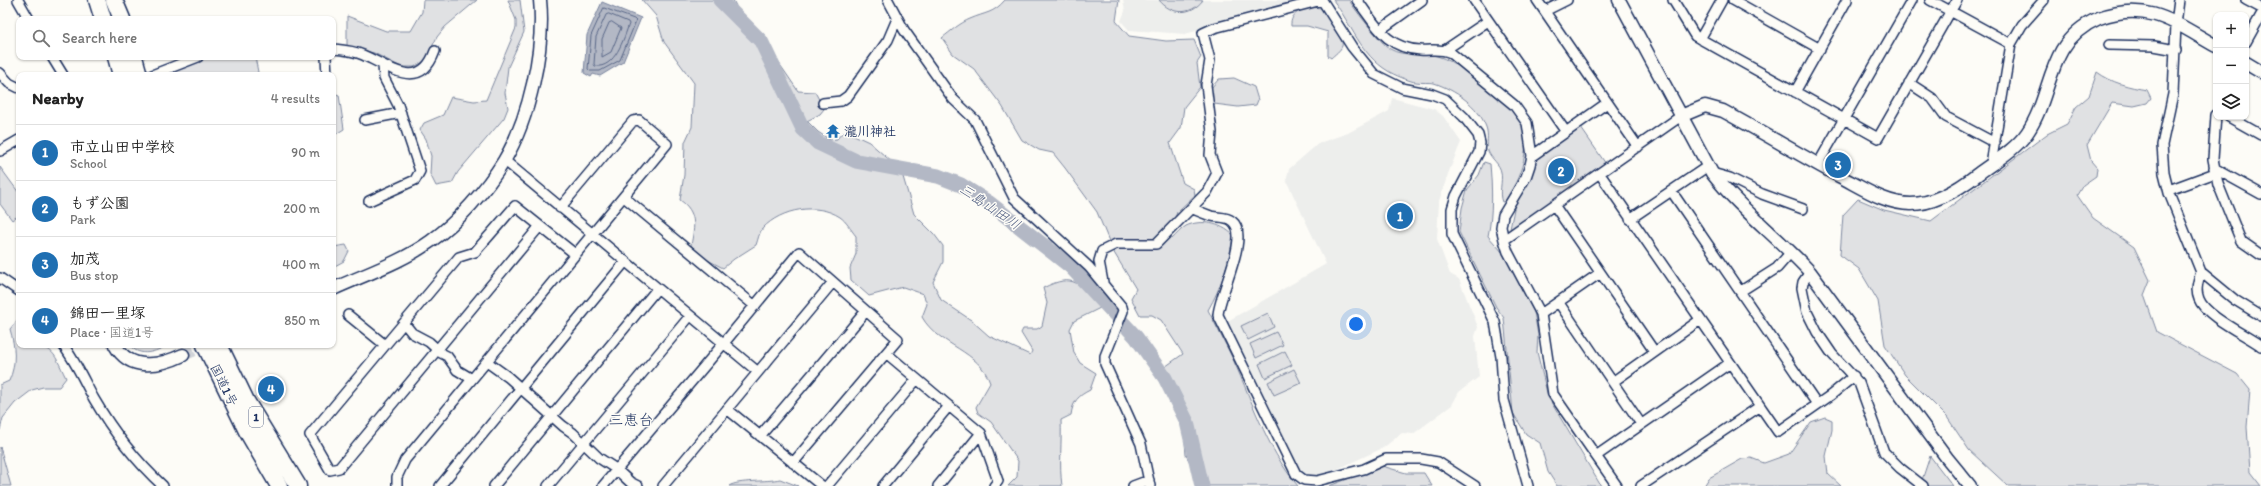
<!DOCTYPE html>
<html lang="en">
<head>
<meta charset="utf-8">
<style>
  :root { --surface:#fff; --page:#f2f2f2; --text:#222; --muted:#767676; --line:#e0e0e0; --accent:#1f6fb2 }
  body { margin:0; font-family:Itim,"Klee One",sans-serif; background:var(--page); color:var(--text) }
  .controls { position:absolute; right:12px; top:12px; display:grid; overflow:hidden; border-radius:8px; box-shadow:0 1px 3px #0004 }
  .controls button { width:36px; height:36px; display:grid; place-items:center; padding:0; border:0; border-bottom:1px solid var(--line); background:var(--surface); color:var(--text); font:20px sans-serif }
  .you { position:absolute; left:1356px; top:324px; width:14px; height:14px; margin:-10px; border:3px solid #fff; border-radius:50%; background:#1a73e8; box-shadow:0 0 0 6px #1a73e833 }
  .badge { display:grid; place-items:center; width:26px; height:26px; border-radius:50%; background:var(--accent); color:#fff; font-size:13px; font-weight:700 }
  .pin { position:absolute; translate:-50% -50%; border:2px solid #fff; box-shadow:0 1px 4px #0006 }
  .list { margin:0; padding:0; list-style:none }
  h2 { display:flex; justify-content:space-between; align-items:center; height:52px; margin:0; padding:0 16px; font-size:17px }
  h2 small { font-size:13px; font-weight:400; color:var(--muted) }
  .list li { display:grid; grid-template-columns:26px 1fr auto; gap:12px; align-items:center; box-sizing:border-box; height:56px; padding:0 16px; border-top:1px solid var(--line) }
  .list b { display:block; font-size:15px; white-space:nowrap }
  .list p { margin:0; font-size:13px; white-space:nowrap; color:var(--muted) }
  .list em { font-size:13px; font-style:normal; color:var(--muted) }
  .icon { flex:none; width:22px; height:22px; fill:none; stroke:currentColor; stroke-width:2; stroke-linecap:round; stroke-linejoin:round }
  .map { position:relative; flex:none; width:2261px; height:486px; overflow:hidden }
  .search { position:absolute; background:var(--surface); box-shadow:0 1px 3px #0004; left:16px; top:16px; width:320px; height:44px; display:flex; align-items:center; gap:10px; box-sizing:border-box; padding:0 14px; border-radius:8px; color:var(--muted); font-size:15px }
  .panel { position:absolute; background:var(--surface); box-shadow:0 1px 3px #0004; left:16px; top:72px; width:320px; height:276px; border-radius:8px }
  .map>svg:first-child { display:block }
  .built { fill:#edeeec }
  .green { fill:#e0e1e3; stroke:#7e88a0 }
  .water { fill:#b3b8c5; stroke:#76819c }
  .lines { fill:none; stroke-linecap:round; stroke-linejoin:round }
  .shore { stroke:#586687; stroke-width:1 }
  .river { stroke:#b3b8c5; stroke-width:15 }
  .secondary-tunnel { stroke:#d0d3d8; stroke-width:12; stroke-dasharray:12 6; stroke-linecap:butt }
  .street-casing { stroke:#1b2f5e; stroke-width:12 }
  .secondary-casing { stroke:#1b2f5e; stroke-width:15 }
  .highway-casing { stroke:#1b2f5e; stroke-width:19 }
  .street { stroke:#fdfcf7; stroke-width:9 }
  .secondary { stroke:#fdfcf7; stroke-width:12 }
  .highway { stroke:#fdfcf7; stroke-width:16 }
  .labels { text-anchor:middle; dominant-baseline:central; stroke-width:3; stroke-linejoin:round; paint-order:stroke }
  .shield { fill:#fdfcf7; stroke:#5f6c8c; stroke-width:1 }
  .shield-label { font-size:12px; font-weight:bold; fill:#1b2f5e }
  .poi-label { font-size:13px; font-weight:bold; fill:#1b2f5e; stroke:#fdfcf7; text-anchor:start }
  .street-label { font-size:13px; fill:#1b2f5e; stroke:#fdfcf7 }
  .water-label { font-size:14px; font-style:italic; fill:#49587d; stroke:#fdfcf7 }
  .quarter-label { font-size:15px; fill:#1b2f5e; stroke:#fdfcf7 }
</style>
</head>
<body>
<div class="map">
<svg width="2261" height="486" viewBox="0 0 2261 486">
  <rect width="100%" height="100%" fill="#fdfcf7"/>
  <filter id="ink" filterUnits="userSpaceOnUse"><feTurbulence type="fractalNoise" baseFrequency=".025" numOctaves="2"/><feDisplacementMap in="SourceGraphic" scale="8" xChannelSelector="R" yChannelSelector="G"/><feConvolveMatrix kernelMatrix="1 2 1 2 8 2 1 2 1" color-interpolation-filters="sRGB"/></filter>
  <g filter="url(#ink)">
    <path class="built" d="M 1123,0 L 1309,0 L 1185,34 L 1129,30 L 1121,21 L 1125,11 Z
      M 1392,98 L 1434,109 L 1443,116 L 1461,142 L 1448,174 L 1439,201 L 1437,239 L 1450,274 L 1459,279 L 1478,327 L 1475,336 L 1479,377 L 1459,392 L 1452,405 L 1413,434 L 1402,433 L 1383,448 L 1331,472 L 1307,477 L 1302,474 L 1295,464 L 1226,322 L 1326,264 L 1286,180 L 1289,169 L 1319,143 L 1348,133 L 1389,111 Z"/>
    <path class="green" d="M 423,0 L 477,0 L 445,27 L 437,37 L 425,61 L 414,67 L 401,67 L 374,53 L 347,47 L 347,16 L 386,31 L 411,31 L 422,12 Z
      M 508,0 L 520,0 L 524,32 L 508,67 L 505,93 L 508,108 L 504,118 L 458,172 L 452,183 L 436,186 L 430,174 L 431,156 L 426,139 L 420,130 L 424,123 L 443,115 L 451,97 L 474,101 L 486,100 L 516,28 L 516,20 Z
      M 642,0 L 733,0 L 740,14 L 753,25 L 798,91 L 815,92 L 824,109 L 820,114 L 807,121 L 818,132 L 830,140 L 837,139 L 842,133 L 854,135 L 869,142 L 901,170 L 914,214 L 934,234 L 943,246 L 943,262 L 933,282 L 941,300 L 971,320 L 989,336 L 1030,355 L 1032,351 L 1021,333 L 1023,329 L 1037,329 L 1042,326 L 1047,303 L 1043,288 C 1075,272 1080,284 1100,308 L 1074,321 L 1070,329 L 1074,353 L 1080,363 L 1096,373 L 1090,390 C 1078,396 1073,401 1071,415 L 1061,420 C 1062,442 1059,464 1062,486 L 1008,486 L 1017,477 L 1018,461 L 991,422 L 978,413 L 976,407 L 990,383 C 980,350 938,346 922,317 L 927,304 L 923,294 L 903,287 L 869,296 L 851,280 L 850,268 L 856,254 L 856,236 C 851,230 846,221 840,217 C 817,202 781,209 763,228 C 759,232 758,240 756,245 L 734,259 L 723,268 L 704,258 L 691,245 C 695,226 697,212 680,200 L 684,175 L 685,142 L 692,127 L 694,83 L 664,42 L 656,16 Z
      M 1005,0 L 1119,0 L 1116,21 L 1129,36 L 1166,41 L 1194,40 L 1201,57 L 1197,63 L 1200,87 L 1184,107 L 1181,128 L 1170,143 L 1183,183 L 1194,189 L 1195,195 L 1177,212 L 1174,221 L 1163,230 L 1172,239 C 1176,235 1181,229 1186,226 C 1201,219 1221,223 1233,235 C 1230,261 1221,288 1208,310 C 1215,324 1222,337 1229,351 C 1251,396 1265,447 1298,486 L 1202,486 L 1186,455 L 1182,405 L 1162,369 L 1183,354 L 1161,320 L 1152,315 L 1140,315 L 1131,298 L 1136,289 L 1113,251 L 1097,212 L 1065,168 L 1053,153 L 1039,150 L 1022,140 L 1002,106 L 974,69 L 953,54 L 942,38 C 951,31 960,23 970,19 C 986,12 993,14 1005,0 Z
      M 1159,0 L 1203,0 C 1191,16 1171,15 1159,0 Z
      M 1333,0 L 1349,0 C 1355,10 1381,43 1390,49 C 1405,58 1421,51 1437,56 C 1457,62 1470,75 1485,88 C 1496,97 1510,106 1518,118 C 1535,142 1520,180 1505,201 L 1502,202 C 1498,193 1503,182 1501,172 C 1500,164 1491,159 1488,151 C 1486,144 1489,135 1486,127 C 1478,105 1455,90 1434,83 C 1429,82 1422,83 1416,82 C 1411,82 1392,74 1388,71 C 1360,54 1352,25 1333,0 Z
      M 1312,7 L 1321,8 C 1325,13 1345,40 1342,46 C 1341,50 1334,55 1331,58 L 1328,56 L 1328,32 L 1307,26 L 1291,26 C 1290,13 1302,9 1312,7 Z
      M 205,57 L 255,57 L 258,72 L 255,75 L 167,75 Z
      M 2097,72 C 2112,83 2129,87 2147,90 L 2151,98 L 2147,103 L 2134,106 L 2112,103 L 2087,145 L 2091,161 L 2097,168 L 2096,176 L 2083,185 L 2077,195 L 2093,218 L 2134,247 L 2150,280 L 2144,295 L 2157,332 L 2237,374 L 2250,390 L 2247,427 L 2250,472 L 2261,486 L 2008,486 L 1969,450 L 1947,417 L 1905,375 L 1885,345 L 1878,301 L 1859,269 L 1840,255 L 1843,215 L 1858,199 L 1884,210 L 1931,221 L 2047,134 L 2067,124 L 2076,107 L 2089,96 Z
      M 1234,78 L 1254,87 L 1258,100 L 1256,105 L 1238,107 L 1214,104 L 1210,98 L 1210,89 L 1219,79 Z
      M 334,93 L 339,95 L 344,129 L 333,136 Z
      M 1581,128 L 1606,164 L 1511,231 L 1510,229 L 1516,199 L 1533,170 L 1536,159 L 1569,134 Z
      M 1484,162 L 1490,164 C 1492,188 1493,212 1488,236 L 1503,253 L 1534,312 L 1538,335 L 1537,352 L 1548,397 L 1601,486 L 1557,486 L 1548,472 L 1540,443 L 1526,434 L 1513,413 L 1504,318 L 1496,307 L 1459,232 L 1462,208 L 1467,190 L 1479,175 Z
      M 0,167 L 19,193 L 19,215 L 12,220 L 0,204 Z
      M 346,245 L 349,251 L 344,261 L 333,267 L 333,247 Z
      M 1268,313 L 1274,327 L 1248,340 L 1241,326 Z
      M 19,318 L 19,345 C 53,345 52,349 66,378 L 59,387 L 43,387 L 32,390 L 15,403 L 3,418 L 0,430 L 0,385 L 9,381 C 17,363 15,347 10,329 Z
      M 1276,332 L 1283,345 L 1256,358 L 1250,344 Z
      M 129,345 L 168,345 C 155,352 141,358 129,345 Z
      M 1285,351 L 1292,365 L 1265,378 L 1259,364 Z
      M 1294,369 L 1301,383 L 1274,395 L 1268,382 Z
      M 1825,417 L 1832,420 L 1832,430 L 1826,456 L 1828,474 L 1841,486 L 1704,486 L 1709,478 L 1742,459 L 1751,458 L 1764,463 L 1789,454 L 1811,422 Z
      M 0,447 L 11,486 L 0,486 Z
      M 1930,456 L 1953,486 L 1925,486 L 1922,480 Z
      M 1382,466 L 1406,473 L 1424,473 L 1432,486 L 1329,486 Z
      M 780,479 L 798,486 L 729,486 C 738,480 767,482 780,479 Z"/>
    <path class="water" d="M 602,2 L 641,18 L 623,62 L 600,76 L 593,74 L 591,77 L 584,73 L 587,35 Z"/>
    <g class="lines">
      <path class="shore" d="M 604,8 L 634,19 L 636,21 L 620,60 L 600,71 L 590,71 L 588,69 L 591,36 Z
        M 609,14 L 628,22 L 629,24 C 624,38 615,69 595,66 L 594,64 L 596,37 L 606,15 Z
        M 612,22 L 621,28 L 611,52 L 602,57 L 602,39 L 609,23 Z"/>
      <path class="river" d="M 720,0 L 761,41 L 803,129 L 818,143 L 856,161 L 938,176 L 961,185 L 988,202 L 1070,266 L 1136,337 L 1165,378 L 1187,422 L 1202,486"/>
      <path class="secondary-tunnel" d="M 183,355 L 207,345"/>
      <defs>
        <path id="street" d="M 18,0 L 29,19
          M 888,0 L 904,30 L 953,99 L 975,120 L 1014,198 L 1089,267 L 1122,307 L 1123,311 L 1105,356 L 1105,364 L 1141,444 L 1150,486
          M 1322,0 L 1352,47 L 1374,74 L 1402,88 L 1432,94 L 1445,99 L 1464,117 L 1478,135 L 1480,143 L 1479,152 L 1456,196 L 1452,209 L 1452,234 L 1495,322 L 1501,357 L 1504,400 L 1528,486
          M 1357,0 C 1376,25 1386,48 1420,50 C 1431,51 1441,48 1451,53 L 1514,105 L 1527,123 L 1532,156 L 1530,165 L 1526,177 L 1503,215 L 1501,227 L 1504,240 L 1508,252 L 1541,314 L 1553,394 L 1596,456
          M 1474,0 L 1566,132
          M 1537,0 L 1638,147
          M 1673,0 L 1695,36 L 1878,138 L 1957,0
          M 1733,0 L 1820,49
          M 1930,0 L 2011,44
          M 2179,0 L 2176,24 L 2173,94 L 2162,145 L 2164,173 L 2169,193 L 2201,272 L 2235,300 L 2261,316
          M 2246,0 L 2261,8
          M 1545,11 L 1567,0
          M 1380,30 L 1422,0
          M 1700,39 L 1722,0
          M 2246,42 L 2261,15
          M 2109,45 L 2154,46 L 2176,50
          M 333,49 C 343,50 354,51 363,55 C 389,66 420,93 435,51
          M 1445,50 L 1488,21
          M 52,57 L 63,75
          M 125,57 L 130,75
          M 326,57 L 327,75
          M 0,73 L 9,83 L 19,88
          M 152,75 L 198,57
          M 1909,83 L 1932,98 L 1946,117 L 1995,143
          M 1795,92 L 1847,0
          M 823,103 L 841,101 L 848,96 L 888,40 L 897,19
          M 2216,115 L 2213,159 L 2218,184 L 2241,241 L 2261,255
          M 2229,117 L 2261,135
          M 365,120 L 401,113
          M 0,151 L 19,140
          M 1532,156 L 1607,103
          M 504,160 L 758,372 L 663,486
          M 1818,164 L 1912,0
          M 1991,164 L 2011,44 L 2022,25 L 2044,0
          M 2214,168 L 2261,194
          M 1712,173 L 1730,178 L 1762,194 L 1803,209
          M 1600,174 L 1778,432 L 1831,395 L 1854,376
          M 2169,190 L 2215,173
          M 1672,192 L 1817,404
          M 624,197 L 755,306
          M 369,201 L 415,180 L 420,171 L 398,105 L 384,78 L 383,66
          M 1554,205 L 1654,351
          M 1191,208 C 1198,211 1205,214 1211,216 C 1219,218 1226,216 1232,221 C 1251,235 1219,294 1218,315 L 1296,474 L 1304,480 L 1317,481 L 1364,469 L 1386,459 L 1421,459 L 1438,462 L 1475,486
          M 1630,219 L 1708,166
          M 540,226 L 339,468 L 330,470 L 310,435 L 459,257 L 475,252 L 515,206 L 575,254
          M 1504,240 L 1681,116
          M 1810,272 L 1803,282 L 1802,288 L 1807,312 L 1817,332 L 1832,354 L 1859,383 L 1884,452 L 1900,468 L 1923,486
          M 2201,272 C 2198,281 2195,290 2199,299 C 2205,316 2246,335 2261,346
          M 0,278 L 19,291
          M 1103,282 L 1099,261 L 1102,251 L 1116,244 L 1156,244 L 1207,192 L 1217,173 L 1210,155 L 1212,132 L 1206,85 L 1210,60 L 1203,33 L 1214,28 L 1322,0
          M 1741,291 L 1777,268 L 1791,252
          M 1559,303 L 1641,424
          M 1541,314 L 1600,273
          M 348,315 L 385,345
          M 404,323 L 412,333 L 429,342 L 441,353 L 447,356 L 457,370 L 472,379
          M 63,345 C 76,362 84,381 94,399 C 112,430 137,462 163,486
          M 886,353 L 981,433 L 998,481 L 994,486
          M 487,362 L 508,377 L 563,426 L 573,433 L 599,458 L 616,469 L 630,482 L 638,486
          M 758,372 L 833,282
          M 1614,381 L 1700,320
          M 727,409 L 822,486
          M 760,436 L 866,311
          M 397,486 L 397,477 L 405,460 L 667,144 L 639,120 L 633,121 L 560,208
          M 440,486 L 625,262
          M 494,486 L 657,289
          M 548,486 L 690,316
          M 603,486 L 724,343 L 799,252 L 898,339 L 793,463
          M 827,486 L 917,379
          M 883,486 L 949,406
          M 938,486 L 981,433
          M 1133,486 L 1149,480
          M 1617,486 L 1596,456 L 1730,363
          M 1641,486 L 1759,407"/>
        <path id="secondary" d="M 1619,0 L 1712,173 C 1741,210 1779,238 1810,272 L 1947,458 L 1970,486
          M 2246,63 L 2261,72
          M 1681,116 L 1705,106 L 1723,111 C 1762,132 1800,155 1839,176 C 1861,187 1885,204 1911,204 C 1935,204 1959,189 1978,174 C 1994,162 2015,150 2027,133 C 2045,107 2047,76 2062,50 C 2071,35 2083,25 2099,18 C 2148,0 2175,23 2216,46
          M 333,289 C 366,274 402,262 431,241 C 459,221 486,190 504,161 C 529,119 545,49 540,0
          M 115,345 C 130,372 160,366 183,355"/>
        <path id="highway" d="M 97,0 L 103,19
          M 114,0 L 122,19
          M 116,57 L 121,75
          M 134,57 L 139,75
          M 205,345 L 247,431 L 279,486
          M 219,345 L 246,401 L 298,486"/>
      </defs>
      <use href="#street" class="street-casing"/>
      <use href="#secondary" class="secondary-casing"/>
      <use href="#highway" class="highway-casing"/>
      <use href="#street" class="street"/>
      <use href="#secondary" class="secondary"/>
      <use href="#highway" class="highway"/>
    </g>
  </g>
  <defs>
    <symbol id="temple-bare" viewBox="-9 -9 18 18"><path d="M0-6L5-2H3V0L6.5 2.5H4V6H1.5V3h-3V6H-4V2.5H-6.5L-3 0V-2H-5Z" fill="#1f6fb2" stroke="#fdfcf7" stroke-width="2.5" paint-order="stroke"/></symbol>
  </defs>
  <g fill-rule="evenodd">
    <use href="#temple-bare" x="823" y="121" width="20" height="20"/>
  </g>
  <g class="labels">
    <rect class="shield" x="249" y="407" width="14" height="20" rx="3"/>
    <g class="shield-label">
      <text x="256" y="417">1</text>
    </g>
    <g class="poi-label">
      <text x="844" y="131">瀧川神社</text>
    </g>
    <g class="street-label">
      <text transform="translate(224 385) rotate(64)">国道1号</text>
    </g>
    <g class="water-label">
      <text transform="translate(990 207) rotate(34)">三島山田川</text>
    </g>
    <g class="quarter-label">
      <text x="631" y="420">三恵台</text>
    </g>
  </g>
</svg>
<div class="controls">
<button>+</button>
<button>−</button>
<button><svg class="icon" aria-label="layers" viewBox="0 0 24 24"><path d="M12 4l9 5-9 5-9-5zM3 14l9 5 9-5"/></svg></button>
</div>
<div class="you"></div>
<div class="pin badge" style="left:1400px;top:216px">1</div>
<div class="pin badge" style="left:1561px;top:171px">2</div>
<div class="pin badge" style="left:1838px;top:165px">3</div>
<div class="pin badge" style="left:271px;top:389px">4</div>
<div class="search"><svg class="icon" aria-label="search" viewBox="0 0 24 24"><circle cx="10" cy="10" r="6"/><path d="M15 15l6 6"/></svg>Search here</div>
<section class="panel">
<h2>Nearby<small>4 results</small></h2>
<ul class="list">
<li><span class="badge">1</span><div><b>市立山田中学校</b><p>School</p></div><em>90 m</em></li>
<li><span class="badge">2</span><div><b>もず公園</b><p>Park</p></div><em>200 m</em></li>
<li><span class="badge">3</span><div><b>加茂</b><p>Bus stop</p></div><em>400 m</em></li>
<li><span class="badge">4</span><div><b>錦田一里塚</b><p>Place · 国道1号</p></div><em>850 m</em></li>
</ul>
</section>
</div>
</body>
</html>
